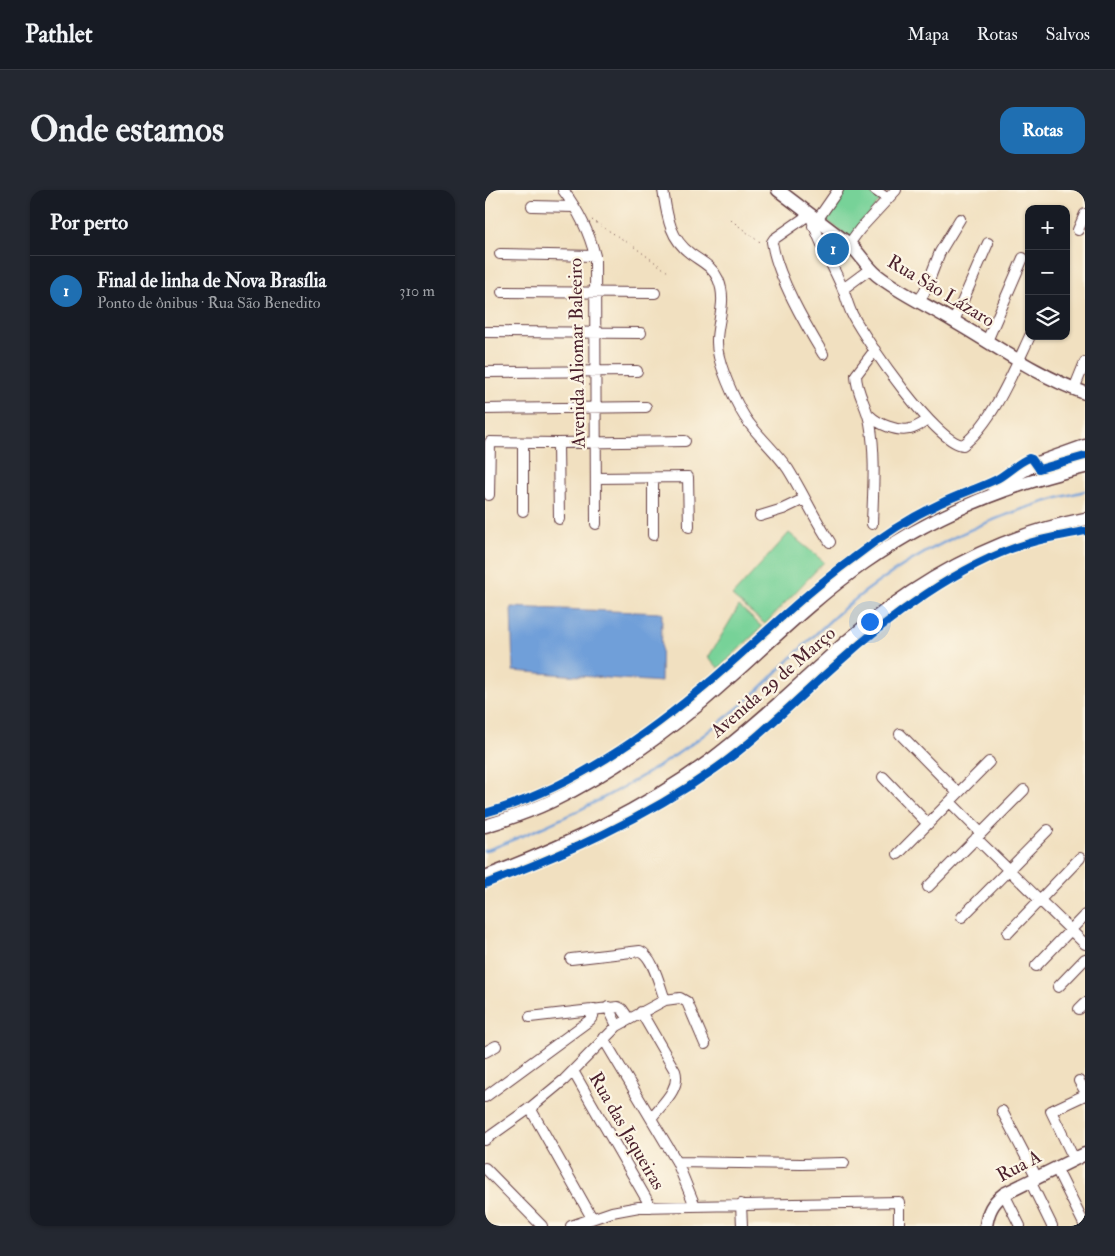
<!DOCTYPE html>
<html lang="pt">
<head>
<meta charset="utf-8">
<style>
  :root { --surface:#171b24; --page:#242831; --text:#f1f3f6; --muted:#9ea1a6; --line:#363941; --accent:#1f6fb2 }
  body { margin:0; font-family:"IM FELL Double Pica",serif; background:var(--page); color:var(--text) }
  .controls { position:absolute; right:15px; top:15px; display:grid; overflow:hidden; border-radius:10px; box-shadow:0 1px 4px #0004 }
  .controls button { width:45px; height:45px; display:grid; place-items:center; padding:0; border:0; border-bottom:1px solid var(--line); background:var(--surface); color:var(--text); font:25px sans-serif }
  .you { position:absolute; left:384px; top:431px; width:18px; height:18px; margin:-12px; border:4px solid #fff; border-radius:50%; background:#1a73e8; box-shadow:0 0 0 8px #1a73e833 }
  .badge { display:grid; place-items:center; width:32px; height:32px; border-radius:50%; background:var(--accent); color:#fff; font-size:16px; font-weight:700 }
  .pin { position:absolute; translate:-50% -50%; border:2px solid #fff; box-shadow:0 1px 5px #0006 }
  .list { margin:0; padding:0; list-style:none }
  h2 { display:flex; justify-content:space-between; align-items:center; height:65px; margin:0; padding:0 20px; font-size:21px }
  h2 small { font-size:16px; font-weight:400; color:var(--muted) }
  .list li { display:grid; grid-template-columns:32px 1fr auto; gap:15px; align-items:center; box-sizing:border-box; height:70px; padding:0 20px; border-top:1px solid var(--line) }
  .list b { display:block; font-size:19px; white-space:nowrap }
  .list p { margin:0; font-size:16px; white-space:nowrap; color:var(--muted) }
  .list em { font-size:16px; font-style:normal; color:var(--muted) }
  .icon { flex:none; width:28px; height:28px; fill:none; stroke:currentColor; stroke-width:2; stroke-linecap:round; stroke-linejoin:round }
  .map { position:relative; flex:none; width:600px; height:1036px; overflow:hidden; border-radius:15px }
  header { display:flex; align-items:center; gap:30px; box-sizing:border-box; height:70px; padding:0 25px; background:var(--surface); border-bottom:1px solid var(--line) }
  header strong { font-size:24px }
  nav { display:flex; gap:28px; margin-inline-start:auto; font-size:18px }
  .intro { display:flex; align-items:center; justify-content:space-between; box-sizing:border-box; height:120px; padding:0 30px }
  h1 { margin:0; font-size:35px }
  .button { padding:12px 22px; border-radius:15px; background:var(--accent); color:#fff; font-size:18px; font-weight:700 }
  main { display:flex; gap:30px; padding:0 30px }
  aside { flex:1; background:var(--surface); border-radius:15px; box-shadow:0 1px 4px #0004 }
  .map>svg:first-child { display:block }
  .green { fill:#77d298; stroke:#607862 }
  .water { fill:#709fd9; stroke:#5d5f82 }
  .lines { fill:none; stroke-linecap:round; stroke-linejoin:round }
  .stream { stroke:#709fd9; stroke-width:2.5 }
  .minor-casing { stroke:#633c41; stroke-width:12 }
  .major-casing { stroke:#633c41; stroke-width:15 }
  .path { stroke:#633c41; stroke-width:1; stroke-dasharray:1 4; stroke-linecap:butt }
  .minor { stroke:#fff; stroke-width:10 }
  .major { stroke:#fff; stroke-width:12 }
  .cycleway-casing { stroke:#fcf5e5; stroke-width:11 }
  .cycleway { stroke:#0057b8; stroke-width:8 }
  .labels { text-anchor:middle; dominant-baseline:central; stroke-width:4.5; stroke-linejoin:round; paint-order:stroke }
  .street-label { font-size:19px; fill:#4a1f2b; stroke:#fcf5e5 }
</style>
</head>
<body>
<header>
<strong>Pathlet</strong>
<nav><a>Mapa</a><a>Rotas</a><a>Salvos</a></nav>
</header>
<div class="intro"><h1>Onde estamos</h1><a class="button">Rotas</a></div>
<main>
<aside>
<h2>Por perto<small></small></h2>
<ul class="list">
<li><span class="badge">1</span><div><b>Final de linha de Nova Brasília</b><p>Ponto de ônibus · Rua São Benedito</p></div><em>310 m</em></li>
</ul>
</aside>
<div class="map">
<svg width="600" height="1036" viewBox="0 0 600 1036">
  <rect width="100%" height="100%" fill="#fcf5e5"/>
  <filter id="ink" filterUnits="userSpaceOnUse"><feTurbulence type="fractalNoise" baseFrequency=".02" numOctaves="2"/><feDisplacementMap in="SourceGraphic" scale="10" xChannelSelector="R" yChannelSelector="G"/><feConvolveMatrix kernelMatrix="1 2 1 2 8 2 1 2 1" color-interpolation-filters="sRGB"/></filter>
  <filter id="wash" filterUnits="userSpaceOnUse"><feTurbulence type="fractalNoise" baseFrequency=".0096" numOctaves="4" result="noise"/><feDisplacementMap in="SourceGraphic" scale="20" xChannelSelector="R" yChannelSelector="G"/><feGaussianBlur stdDeviation="1.12" result="paint"/><feColorMatrix in="noise" values="0 0 0 0 0 0 0 0 0 0 0 0 0 0 0 0 0 1.4 0 .05"/><feComposite in="paint" operator="in"/></filter>
  <g filter="url(#wash)">
    <rect width="100%" height="100%" fill="#f1e0c0"/>
    <path class="green" d="M 358,0 L 382,0 L 395,10 L 367,49 L 338,28 Z
      M 304,343 L 339,372 L 280,434 L 247,406 Z
      M 254,416 L 277,437 L 234,478 L 223,468 Z"/>
    <path class="water" d="M 26,417 L 177,423 L 176,492 L 28,481 Z"/>
    <g class="lines">
      <path class="stream" d="M 0,661 C 78,631 153,595 220,544 C 236,531 254,518 270,503 C 299,476 327,446 357,420 C 427,361 512,322 600,301"/>
    </g>
  </g>
  <g filter="url(#ink)">
    <g class="lines">
      <defs>
        <path id="minor" d="M 78,0 C 93,20 104,41 110,66 L 111,334
          M 178,0 C 182,25 184,48 206,64 C 217,72 227,76 233,89 C 245,116 226,139 234,167 C 238,184 253,219 264,233 C 276,249 291,262 303,279 C 318,303 329,328 345,352
          M 390,0 L 403,9
          M 47,16 L 89,17
          M 328,36 L 353,0
          M 593,40 L 600,24
          M 364,54 L 375,39 L 411,0
          M 15,64 L 110,66
          M 358,99 L 385,79
          M 17,102 L 170,103
          M 433,111 L 439,103 L 455,62 L 475,29
          M 469,131 L 503,53
          M 0,142 L 156,143
          M 502,151 L 538,68
          M 338,164 C 320,134 292,86 287,52 L 289,49 L 325,24 C 333,50 346,72 357,97 C 361,106 363,117 368,126 C 382,152 451,253 478,255 C 508,232 529,180 545,146
          M 0,182 L 152,181
          M 589,199 L 600,172
          M 0,219 L 161,217
          M 384,225 C 393,234 412,242 425,239 C 431,238 438,233 443,230
          M 38,253 L 38,321
          M 73,253 L 74,329
          M 111,288 L 203,287 L 204,337
          M 4,305 L 5,252 L 73,253 L 200,251
          M 275,326 L 298,319 L 319,309
          M 387,334 C 388,301 391,266 385,233 C 382,216 371,202 371,185 L 390,160
          M 168,345 L 168,288
          M 415,544 L 473,603
          M 398,587 L 443,634
          M 465,612 L 496,643
          M 491,648 L 600,754
          M 413,664 L 504,572
          M 443,697 L 539,600
          M 477,727 L 563,640
          M 523,743 L 595,668
          M 551,776 L 600,725
          M 573,797 L 600,769
          M 180,810 L 195,808 L 202,812 L 220,854
          M 123,817 L 132,836
          M 594,819 L 600,813
          M 156,822 L 190,881 C 196,898 177,914 167,927
          M 45,827 L 133,817 L 137,819 L 144,829
          M 118,848 L 192,972 L 210,1016
          M 0,862 L 11,856
          M 88,881 L 166,1017
          M 594,891 L 600,901
          M 0,907 L 105,830 L 108,826 L 109,819
          M 45,918 L 107,1028
          M 517,921 L 552,988
          M 0,950 L 45,918 L 79,890 L 132,836 L 180,810 C 175,797 168,766 155,761 L 86,769
          M 589,969 L 566,921 L 600,905
          M 192,972 L 316,974 L 359,973
          M 0,978 L 57,1036
          M 571,978 L 600,1036
          M 545,991 L 567,1036
          M 519,1004 L 535,1036
          M 256,1014 L 257,1036
          M 86,1036 L 127,1022 L 154,1017 L 414,1012 L 414,1036"/>
        <path id="major" d="M 293,0 L 364,54 C 375,63 381,76 392,85 C 416,104 444,116 470,132 C 513,157 553,186 600,203
          M 509,298 L 550,274 L 600,256
          M 0,636 C 23,629 46,621 67,611 C 122,585 172,549 218,511 C 272,465 321,414 379,373 C 446,326 521,295 600,277
          M 0,687 C 80,656 158,620 227,569 C 275,533 317,491 361,452 C 430,392 510,347 600,329
          M 501,1036 C 503,1022 507,1013 519,1004 L 600,964"/>
      </defs>
      <use href="#minor" class="minor-casing"/>
      <use href="#major" class="major-casing"/>
      <path class="path" d="M 107,30 L 148,56 L 183,82
        M 246,30 L 273,51 L 277,52"/>
      <use href="#minor" class="minor"/>
      <use href="#major" class="major"/>
      <defs>
        <path id="cycleway" d="M 0,623 C 87,599 161,546 229,488 C 275,448 318,405 367,369 C 395,347 424,328 456,313 C 474,304 494,298 512,289 C 523,283 532,273 544,268 L 547,269 L 554,279 L 600,266
          M 0,694 C 80,664 159,629 230,579 C 274,548 312,509 353,473 C 404,427 475,374 541,354 C 560,348 580,345 600,341"/>
      </defs>
      <use href="#cycleway" class="cycleway-casing"/>
      <use href="#cycleway" class="cycleway"/>
    </g>
  </g>
  <g class="labels">
    <g class="street-label">
      <text transform="translate(456 101) rotate(31)">Rua São Lázaro</text>
      <text transform="translate(92 163) rotate(-91)">Avenida Aliomar Baleeiro</text>
      <text transform="translate(288 492) rotate(-41)">Avenida 29 de Março</text>
      <text transform="translate(142 941) rotate(60)">Rua das Jaqueiras</text>
      <text transform="translate(534 976) rotate(-28)">Rua A</text>
    </g>
  </g>
</svg>
<div class="controls">
<button>+</button>
<button>−</button>
<button><svg class="icon" aria-label="layers" viewBox="0 0 24 24"><path d="M12 4l9 5-9 5-9-5zM3 14l9 5 9-5"/></svg></button>
</div>
<div class="you"></div>
<div class="pin badge" style="left:348px;top:59px">1</div>
</div>
</main>
</body>
</html>
